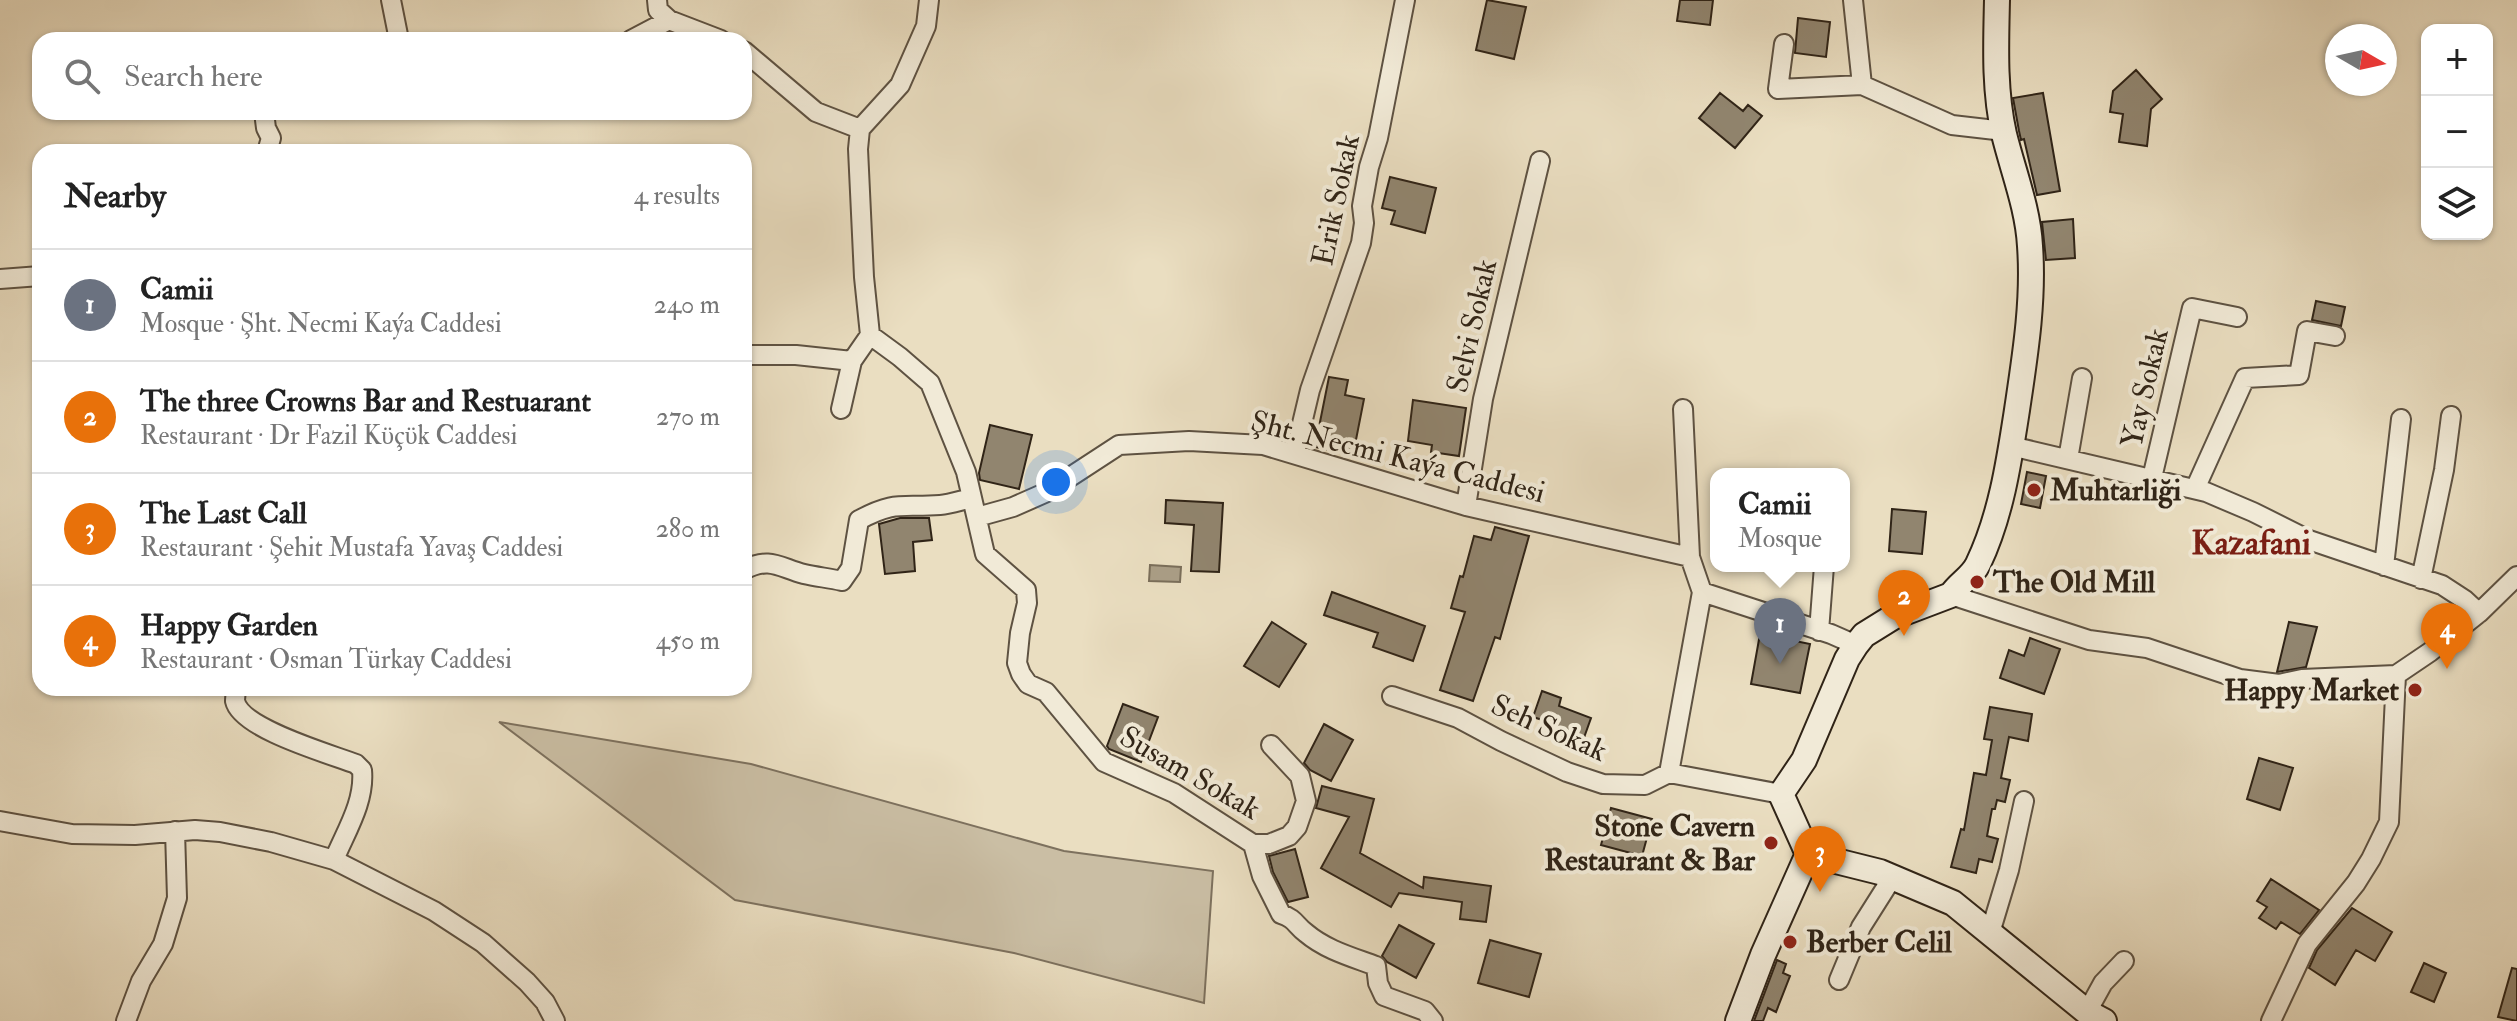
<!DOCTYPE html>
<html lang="en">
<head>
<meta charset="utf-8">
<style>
  :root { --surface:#fff; --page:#f2f2f2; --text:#222; --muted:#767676; --line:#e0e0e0; --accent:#111827 }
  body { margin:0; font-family:"IM FELL Double Pica",serif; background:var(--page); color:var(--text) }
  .controls { position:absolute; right:24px; top:24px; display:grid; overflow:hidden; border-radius:16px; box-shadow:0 2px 6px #0004 }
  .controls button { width:72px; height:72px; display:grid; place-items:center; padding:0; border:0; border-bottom:2px solid var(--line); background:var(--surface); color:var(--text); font:40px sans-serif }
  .compass { position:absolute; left:2325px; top:24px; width:72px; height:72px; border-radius:50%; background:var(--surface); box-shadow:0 2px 6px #0004; rotate:99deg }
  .you { position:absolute; left:1056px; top:482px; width:28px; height:28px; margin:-20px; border:6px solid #fff; border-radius:50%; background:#1a73e8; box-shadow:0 0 0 12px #1a73e833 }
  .badge { display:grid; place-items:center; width:52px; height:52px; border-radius:50%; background:var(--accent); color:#fff; font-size:26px; font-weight:700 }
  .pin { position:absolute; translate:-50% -66px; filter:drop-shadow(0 2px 4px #0008) }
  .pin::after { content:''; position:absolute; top:42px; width:28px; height:24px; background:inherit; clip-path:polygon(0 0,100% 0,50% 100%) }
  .popup { position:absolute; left:1710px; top:468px; width:140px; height:104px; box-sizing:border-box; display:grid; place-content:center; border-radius:16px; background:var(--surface); filter:drop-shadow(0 2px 6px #0005); font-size:26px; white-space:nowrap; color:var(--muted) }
  .popup b { font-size:30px; color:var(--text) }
  .popup::after { content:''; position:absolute; left:50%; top:100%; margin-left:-16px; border:16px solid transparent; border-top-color:var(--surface) }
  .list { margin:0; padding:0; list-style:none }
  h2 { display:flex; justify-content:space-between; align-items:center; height:104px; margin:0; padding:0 32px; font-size:34px }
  h2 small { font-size:26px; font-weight:400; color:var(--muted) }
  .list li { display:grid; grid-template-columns:52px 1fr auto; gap:24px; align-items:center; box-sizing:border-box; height:112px; padding:0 32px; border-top:2px solid var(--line) }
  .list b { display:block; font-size:30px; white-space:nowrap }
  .list p { margin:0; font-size:26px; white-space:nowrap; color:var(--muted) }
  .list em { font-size:26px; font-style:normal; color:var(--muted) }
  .icon { flex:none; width:44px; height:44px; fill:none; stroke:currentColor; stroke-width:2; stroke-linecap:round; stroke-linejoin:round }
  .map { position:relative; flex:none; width:2517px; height:1021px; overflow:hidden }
  .search { position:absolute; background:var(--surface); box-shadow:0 2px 6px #0004; left:32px; top:32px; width:720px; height:88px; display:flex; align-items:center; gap:20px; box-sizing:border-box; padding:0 28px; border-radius:24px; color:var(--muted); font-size:30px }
  .panel { position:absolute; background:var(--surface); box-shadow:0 2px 6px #0004; left:32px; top:144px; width:720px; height:552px; border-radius:24px }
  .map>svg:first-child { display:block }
  .green { fill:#cabea4; stroke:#7d715e; stroke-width:2 }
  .water { fill:#ab9f87; stroke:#7a6e5a; stroke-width:2 }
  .building { fill:#91856f; stroke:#302417; stroke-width:2 }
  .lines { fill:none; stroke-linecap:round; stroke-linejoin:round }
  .street-casing { stroke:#5e5242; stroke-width:22 }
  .secondary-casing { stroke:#302417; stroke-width:28 }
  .street { stroke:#f1ead7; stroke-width:18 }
  .secondary { stroke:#f1ead7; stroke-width:24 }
  .poi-dot { fill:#8f2418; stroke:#f1ead7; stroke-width:3 }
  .labels { text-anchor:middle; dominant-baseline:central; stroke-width:8; stroke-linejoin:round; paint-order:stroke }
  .street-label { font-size:30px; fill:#302417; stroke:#f1ead7 }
  .poi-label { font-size:30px; font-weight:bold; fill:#302417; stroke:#f1ead7; text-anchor:start }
  .quarter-label { font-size:34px; font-weight:bold; fill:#7a1f14; stroke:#f1ead7 }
</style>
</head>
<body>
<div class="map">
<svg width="2517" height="1021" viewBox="0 0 2517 1021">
  <rect width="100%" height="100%" fill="#eadec1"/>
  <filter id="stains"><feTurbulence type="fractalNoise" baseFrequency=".0025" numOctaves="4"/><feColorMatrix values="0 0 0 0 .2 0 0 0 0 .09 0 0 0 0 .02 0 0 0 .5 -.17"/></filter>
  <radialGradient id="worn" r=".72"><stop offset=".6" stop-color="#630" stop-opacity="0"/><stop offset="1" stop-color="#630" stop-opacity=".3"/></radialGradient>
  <path class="green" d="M 499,722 L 751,764 L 1064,851 L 1213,871 L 1204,1003 L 1014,953 L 735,900 Z"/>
  <path class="water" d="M 1150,565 L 1181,567 L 1180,582 L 1149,581 Z"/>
  <path class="building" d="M 1487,0 L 1526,7 L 1514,59 L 1476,50 Z
    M 1680,0 L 1713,0 L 1710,25 L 1677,21 Z
    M 1798,18 L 1830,22 L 1826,57 L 1795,53 Z
    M 2136,70 L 2162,99 L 2151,109 L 2147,146 L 2119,142 L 2123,114 L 2110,112 L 2113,91 Z
    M 1720,93 L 1743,111 L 1748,105 L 1762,116 L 1735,148 L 1699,118 Z
    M 2043,93 L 2060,191 L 2037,195 L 2024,139 L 2021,140 L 2019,131 L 2013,98 Z
    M 1390,177 L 1436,188 L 1425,233 L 1391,224 L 1395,211 L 1382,208 Z
    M 2073,219 L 2075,258 L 2046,260 L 2042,222 Z
    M 2316,301 L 2345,307 L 2341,326 L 2312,320 Z
    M 1329,377 L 1348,380 L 1345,395 L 1364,399 L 1353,455 L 1315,447 Z
    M 1413,400 L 1466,408 L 1459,456 L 1431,452 L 1432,445 L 1408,441 Z
    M 990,425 L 1032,435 L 1019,489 L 980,480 L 979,473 Z
    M 2027,472 L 2046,476 L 2040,508 L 2021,504 Z
    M 1166,500 L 1223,503 L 1219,572 L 1191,571 L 1194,525 L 1165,523 Z
    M 1892,509 L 1926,512 L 1922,554 L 1889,551 Z
    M 900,518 L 929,518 L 932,540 L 913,542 L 915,571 L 885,574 L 879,524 Z
    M 1495,527 L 1529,536 L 1500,639 L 1495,637 L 1473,701 L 1440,690 L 1465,612 L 1451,608 L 1460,576 L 1463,577 L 1474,536 L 1491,540 Z
    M 1332,592 L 1425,626 L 1413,661 L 1373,647 L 1378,633 L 1324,615 Z
    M 1272,622 L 1306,644 L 1279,687 L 1244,666 Z
    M 2289,622 L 2317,627 L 2306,667 L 2277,672 Z
    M 1760,634 L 1810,644 L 1800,693 L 1751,684 Z
    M 2030,638 L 2060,649 L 2044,694 L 2000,678 L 2009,650 L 2024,656 Z
    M 1542,691 L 1561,698 L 1559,706 L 1591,718 L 1581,746 L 1548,734 L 1552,723 L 1533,717 Z
    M 1123,704 L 1158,717 L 1141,762 L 1109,749 L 1107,746 Z
    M 1990,707 L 2032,714 L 2028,741 L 2009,737 L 2001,778 L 2010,780 L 2005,802 L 1997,800 L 1995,809 L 1992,809 L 1987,836 L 1998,839 L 1992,862 L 1979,859 L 1976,873 L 1951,867 L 1961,829 L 1964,830 L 1974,773 L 1986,775 L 1992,740 L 1984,739 Z
    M 1324,724 L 1353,740 L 1331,781 L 1310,770 L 1304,763 Z
    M 2259,758 L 2293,768 L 2280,810 L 2247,799 Z
    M 1322,786 L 1374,799 L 1360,853 L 1423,888 L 1424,877 L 1491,886 L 1486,922 L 1460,919 L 1462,902 L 1399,893 L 1391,907 L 1321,868 L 1349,817 L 1316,808 Z
    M 1611,808 L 1652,819 L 1642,856 L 1601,845 Z
    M 1295,849 L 1308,897 L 1288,902 L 1273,872 L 1269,856 Z
    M 2271,879 L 2319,910 L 2300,934 L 2281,922 L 2276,929 L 2259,918 L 2267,907 L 2257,901 Z
    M 2352,908 L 2392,932 L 2375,961 L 2356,950 L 2335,985 L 2309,968 L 2317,950 Z
    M 1399,925 L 1434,944 L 1416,978 L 1387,962 L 1382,956 Z
    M 1490,940 L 1541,954 L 1529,997 L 1478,983 Z
    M 1777,960 L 1786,964 L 1783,973 L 1790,976 L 1776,1012 L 1768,1008 L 1763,1021 L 1754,1021 Z
    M 2424,963 L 2446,973 L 2434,1002 L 2411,992 Z
    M 2512,968 L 2517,969 L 2517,1021 L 2498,1017 Z"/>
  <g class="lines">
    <defs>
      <path id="street" d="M 391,0 L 399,40
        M 657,0 L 658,10 L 669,20
        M 1853,0 L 1862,85
        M 631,40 L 669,20 L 721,40
        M 1784,44 L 1778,89 L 1862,85 L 1952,125 L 2004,131
        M 744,51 L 816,112 L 860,129
        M 264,112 L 266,128 L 271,138 L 267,152
        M 860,129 L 858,149 L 864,277 L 870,335 L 900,357 L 930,383 L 966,472 L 985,554 L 1026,590 L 1027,603 L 1020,633 L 1017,663 L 1021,674 L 1028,684 L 1046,692 L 1104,762 L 1174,793 L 1253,844 L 1269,844 L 1289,836 L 1297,827 L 1306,801 L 1300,776 L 1271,745
        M 860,129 L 900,85 L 926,26 L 929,0
        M 0,279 L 40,276
        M 744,355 L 796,355 L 852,361 L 870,335
        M 841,409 L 852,361
        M 1683,409 L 1690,557
        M 2011,446 L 2206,492 L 2253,512 L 2309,540 L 2442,585 L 2465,600 L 2479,613
        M 1295,453 L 1310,390 L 1361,243 L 1364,223 L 1362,206 L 1369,167 L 1378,138 L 1405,0
        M 2068,459 L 2082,378
        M 2152,478 L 2192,308 L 2237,317
        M 2195,489 L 2245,378 L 2299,375 L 2307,331 L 2335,336
        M 1466,506 L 1483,399 L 1540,161
        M 977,517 L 1013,507 L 1047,492 L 1119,445 L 1189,441 L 1263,445 L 1466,506 L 1690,557 L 1702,592 L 1831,634 L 1856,645
        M 2384,566 L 2401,419
        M 744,570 C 770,556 780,568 804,574 C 817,577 829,578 842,581 L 851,568 L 859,520 C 896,500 902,508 940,505 C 951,504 962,500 972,498
        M 2421,579 L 2444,470 L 2451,416
        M 1951,595 L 2089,640 L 2147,648 L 2240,679 L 2279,684 L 2302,679 L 2396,675 L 2430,652 L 2479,613 L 2517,576
        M 1819,631 L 1824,566
        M 236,688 C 236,690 235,699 235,701 C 241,729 330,754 356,764 L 362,770 C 365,802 346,831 334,860
        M 1392,696 L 1458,718 L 1501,741 L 1567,772 L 1603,784 L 1645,785 L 1669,773 L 1781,794
        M 1669,773 L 1702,592
        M 0,821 L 72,834 L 135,835 L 195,830 L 220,832 L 271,842 L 334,860 L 434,911 L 483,943 L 527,982 L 545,1002 L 555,1021
        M 1253,844 L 1262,876 L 1281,914 C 1296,919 1295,925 1306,933 C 1326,950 1352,957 1376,966 L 1378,983 L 1384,996 L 1425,1011 L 1433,1021
        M 1990,933 L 2009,870 L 2024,801
        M 1839,980 L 1861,927 L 1892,878
        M 2087,1012 L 2103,983 L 2124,961
        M 126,1021 L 141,981 L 163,944 L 177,898 L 175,831
        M 2271,1021 L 2307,944 L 2356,883 L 2371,859 L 2389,822 L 2396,675"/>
      <path id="secondary" d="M 1808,854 L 1781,794 L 1804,760 L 1847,659 L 1856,645 L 1864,635 L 1893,617 L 1951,595 C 1959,583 1972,577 1978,564 C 2001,516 2009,462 2017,410 C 2025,356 2034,301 2030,246 C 2028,208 2013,171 2004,134 C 1994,90 1996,44 1997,0
        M 1808,854 L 1880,872 L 1953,903 L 2087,1012 L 2104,1021
        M 1738,1021 L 1763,955 L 1808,854"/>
    </defs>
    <use href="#street" class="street-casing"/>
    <use href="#secondary" class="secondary-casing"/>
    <use href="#street" class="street"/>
    <use href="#secondary" class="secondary"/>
  </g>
  <g class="poi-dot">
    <circle cx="2034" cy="490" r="8"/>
    <circle cx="1977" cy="582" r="8"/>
    <circle cx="2415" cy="690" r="8"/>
    <circle cx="1771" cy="843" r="8"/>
    <circle cx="1790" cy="942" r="8"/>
  </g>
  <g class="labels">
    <g class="street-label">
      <text transform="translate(1336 200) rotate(-78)">Erik Sokak</text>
      <text transform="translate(1472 326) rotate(-77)">Selvi Sokak</text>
      <text transform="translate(2145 388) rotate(-77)">Yay Sokak</text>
      <text transform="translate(1398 457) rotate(14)">Şht. Necmi Kaýa Caddesi</text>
      <text transform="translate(1549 728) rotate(24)">Seh Sokak</text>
      <text transform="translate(1190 773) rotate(30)">Susam Sokak</text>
    </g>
    <g class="poi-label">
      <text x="2050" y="490">Muhtarliği</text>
      <text x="1993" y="582">The Old Mill</text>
      <text x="2399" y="690" text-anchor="end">Happy Market</text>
      <text x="1755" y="826" text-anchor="end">Stone Cavern<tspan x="1755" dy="34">Restaurant &amp; Bar</tspan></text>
      <text x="1806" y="942">Berber Celil</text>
    </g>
    <g class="quarter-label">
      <text x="2251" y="543">Kazafani</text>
    </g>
  </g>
  <rect width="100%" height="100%" filter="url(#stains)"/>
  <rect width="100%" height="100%" fill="url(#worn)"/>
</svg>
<div class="controls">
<button>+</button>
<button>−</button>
<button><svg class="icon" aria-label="layers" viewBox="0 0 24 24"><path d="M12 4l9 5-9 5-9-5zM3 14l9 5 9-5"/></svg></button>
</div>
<svg class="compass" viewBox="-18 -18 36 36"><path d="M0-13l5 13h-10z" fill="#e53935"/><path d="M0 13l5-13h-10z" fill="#767676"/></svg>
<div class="you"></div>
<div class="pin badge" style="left:1780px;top:664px;background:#6b7280">1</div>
<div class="popup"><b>Camii</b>Mosque</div>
<div class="pin badge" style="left:1904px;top:636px;background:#e8710a">2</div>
<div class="pin badge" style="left:1820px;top:892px;background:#e8710a">3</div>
<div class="pin badge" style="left:2447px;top:669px;background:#e8710a">4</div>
<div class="search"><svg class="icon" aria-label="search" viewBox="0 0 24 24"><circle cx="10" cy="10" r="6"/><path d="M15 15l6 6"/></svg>Search here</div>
<section class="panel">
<h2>Nearby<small>4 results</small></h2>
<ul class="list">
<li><span class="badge" style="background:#6b7280">1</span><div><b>Camii</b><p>Mosque · Şht. Necmi Kaýa Caddesi</p></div><em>240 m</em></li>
<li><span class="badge" style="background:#e8710a">2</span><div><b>The three Crowns Bar and Restuarant</b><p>Restaurant · Dr Fazil Kϋçϋk Caddesi</p></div><em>270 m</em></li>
<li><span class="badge" style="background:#e8710a">3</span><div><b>The Last Call</b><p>Restaurant · Şehit Mustafa Yavaş Caddesi</p></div><em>280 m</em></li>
<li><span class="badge" style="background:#e8710a">4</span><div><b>Happy Garden</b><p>Restaurant · Osman Türkay Caddesi</p></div><em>450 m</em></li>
</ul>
</section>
</div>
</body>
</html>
